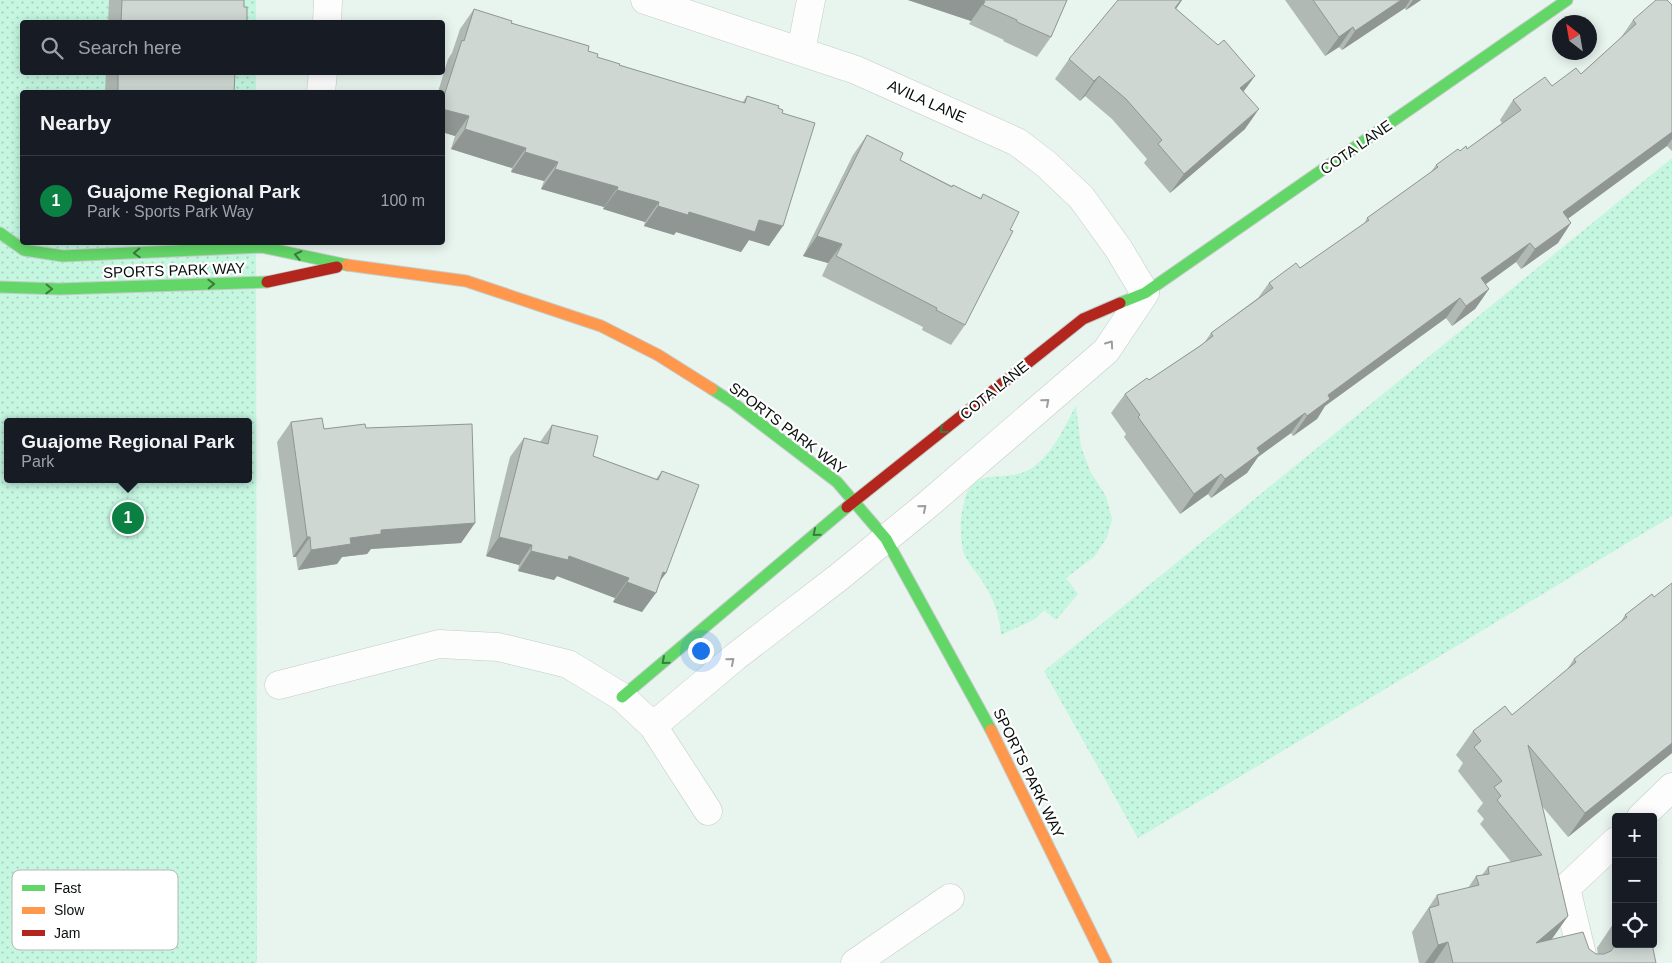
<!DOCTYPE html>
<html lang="en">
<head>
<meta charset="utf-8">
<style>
  :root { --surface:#171b24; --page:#242831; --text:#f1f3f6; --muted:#9ea1a6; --line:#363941; --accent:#0b8043 }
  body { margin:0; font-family:Helvetica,sans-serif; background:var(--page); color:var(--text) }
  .controls { position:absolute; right:15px; bottom:15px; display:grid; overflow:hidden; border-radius:5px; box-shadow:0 2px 12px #0003 }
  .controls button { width:45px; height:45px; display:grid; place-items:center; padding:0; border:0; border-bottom:1px solid var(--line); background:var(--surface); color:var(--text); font:25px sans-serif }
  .compass { position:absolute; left:1552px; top:15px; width:45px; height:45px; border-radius:50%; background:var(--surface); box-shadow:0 2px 12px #0003; rotate:329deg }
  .you { position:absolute; left:700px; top:650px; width:18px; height:18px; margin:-12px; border:4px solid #fff; border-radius:50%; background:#1a73e8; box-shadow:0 0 0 8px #1a73e833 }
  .badge { display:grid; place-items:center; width:32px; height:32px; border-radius:50%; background:var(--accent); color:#fff; font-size:16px; font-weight:700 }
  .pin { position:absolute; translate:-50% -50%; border:2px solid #fff; box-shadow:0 1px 5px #0006 }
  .popup { position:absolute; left:4px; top:418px; width:248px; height:65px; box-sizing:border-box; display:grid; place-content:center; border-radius:5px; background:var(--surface); filter:drop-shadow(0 1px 4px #0005); font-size:16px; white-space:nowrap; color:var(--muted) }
  .popup b { font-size:19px; color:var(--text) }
  .popup::after { content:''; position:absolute; left:50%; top:100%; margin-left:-10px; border:10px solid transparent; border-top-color:var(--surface) }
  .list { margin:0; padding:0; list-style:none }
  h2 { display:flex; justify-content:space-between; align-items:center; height:65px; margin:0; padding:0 20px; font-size:21px }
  h2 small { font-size:16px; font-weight:400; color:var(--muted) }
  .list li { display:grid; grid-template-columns:32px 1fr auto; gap:15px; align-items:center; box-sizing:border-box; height:90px; padding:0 20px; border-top:1px solid var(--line) }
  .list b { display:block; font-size:19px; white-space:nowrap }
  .list p { margin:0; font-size:16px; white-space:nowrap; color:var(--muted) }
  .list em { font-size:16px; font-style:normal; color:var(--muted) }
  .icon { flex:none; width:28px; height:28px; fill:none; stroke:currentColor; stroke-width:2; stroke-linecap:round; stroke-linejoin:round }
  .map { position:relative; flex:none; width:1672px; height:963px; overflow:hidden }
  .search { position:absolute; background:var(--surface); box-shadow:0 2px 12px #0003; left:20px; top:20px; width:425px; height:55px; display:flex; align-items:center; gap:12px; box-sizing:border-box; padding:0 18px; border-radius:5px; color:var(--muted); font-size:19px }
  .panel { position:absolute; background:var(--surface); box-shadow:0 2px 12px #0003; left:20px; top:90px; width:425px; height:155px; border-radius:5px }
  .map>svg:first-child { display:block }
  .grass { fill:url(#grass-dots); fill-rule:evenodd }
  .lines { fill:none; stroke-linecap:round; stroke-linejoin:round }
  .street-casing { stroke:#c4ccc8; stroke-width:29 }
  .fast-casing { stroke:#c4ccc8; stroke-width:13 }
  .slow-casing { stroke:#c4ccc8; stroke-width:13 }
  .jam-casing { stroke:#c4ccc8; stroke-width:13 }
  .street { stroke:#fcfdfc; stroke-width:28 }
  .fast { stroke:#63d668; stroke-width:11 }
  .slow { stroke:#ff974d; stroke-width:11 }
  .jam { stroke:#b3261e; stroke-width:11 }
  .wall { fill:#b1b9b5 }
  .shaded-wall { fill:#909693 }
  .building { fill:#ced7d2; stroke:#909693 }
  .oneway { stroke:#3a7c3f }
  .oneway2 { stroke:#9a9e9c }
  .labels { text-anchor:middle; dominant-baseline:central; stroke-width:4.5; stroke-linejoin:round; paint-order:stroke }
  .street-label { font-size:15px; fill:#080f0c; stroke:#fff }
  .key { fill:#fff; stroke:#b5b7b6; stroke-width:1 }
  .key-label { font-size:14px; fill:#080f0c }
</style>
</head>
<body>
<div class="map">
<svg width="1672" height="963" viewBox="0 0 1672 963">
  <defs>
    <pattern id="grass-dots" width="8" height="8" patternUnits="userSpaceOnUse" patternTransform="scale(1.25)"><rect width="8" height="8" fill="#c4f6e0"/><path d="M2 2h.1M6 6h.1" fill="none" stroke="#a7d2bf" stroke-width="1.8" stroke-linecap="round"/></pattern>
  </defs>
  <rect width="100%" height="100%" fill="#e8f4ee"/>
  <path class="grass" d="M 0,0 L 256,0 L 256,22 L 22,22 L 22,72 L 256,73 L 256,92 L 22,92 L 22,242 L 256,243 L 257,963 L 0,963 ZM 8,422 L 248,422 L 248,479 L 8,479 Z
    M 1672,158 L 1672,516 L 1138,838 L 1044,671 Z
    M 1076,406 L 1081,447 L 1091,473 L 1106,496 L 1112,519 L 1107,537 L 1095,556 L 1066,578 L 1078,594 L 1056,620 L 1044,610 L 1035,619 L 1001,635 C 999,610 992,595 978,575 C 974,569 968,563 965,556 C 962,549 961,537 961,530 C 960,521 962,512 964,503 C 971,463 1007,485 1032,468 C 1054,452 1063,429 1076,406 Z"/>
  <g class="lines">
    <defs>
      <path id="street" d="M 645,0 L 856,70 L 1017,142 L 1046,164 L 1081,197 L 1118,248 L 1145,293 L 1106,351 L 926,506 L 839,577 L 735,657 L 653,726
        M 327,22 L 328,0
        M 801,51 L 811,0
        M 321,92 L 323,72
        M 279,685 L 439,644 L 498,647 L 568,664 L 622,697 L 653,726 L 708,811
        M 1641,817 L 1672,787
        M 855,963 L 950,898
        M 1584,963 L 1566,888 L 1616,841"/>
      <path id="fast" d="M 0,233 L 24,250 L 63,256 L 262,247 L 347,265
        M 0,287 L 60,289 L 267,282
        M 1120,303 L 1145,293 L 1567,0
        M 712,389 L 732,402 L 837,482 L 886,539 L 991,730
        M 622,697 L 847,507"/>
      <path id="slow" d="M 347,265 L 466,281 L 601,326 L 658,355 L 712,389
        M 991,730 L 1106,963"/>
      <path id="jam" d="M 267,282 L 337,267
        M 847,507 L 1083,319 L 1120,303"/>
    </defs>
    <use href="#street" class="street-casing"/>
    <use href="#fast" class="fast-casing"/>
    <use href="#slow" class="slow-casing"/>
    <use href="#jam" class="jam-casing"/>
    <use href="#street" class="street"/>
    <use href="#fast" class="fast"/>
    <use href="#slow" class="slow"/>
    <use href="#jam" class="jam"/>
  </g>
  <path class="wall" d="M 109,0 L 244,0 L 244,7 L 247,22 L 108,22 Z
    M 908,0 L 1067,0 L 1051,37 L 1037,57 L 1003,41 L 1004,40 L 969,24 L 971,21 Z
    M 1182,0 L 1176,9 L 1244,92 L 1245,129 L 1170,193 L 1144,163 L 1147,159 L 1112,119 L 1085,96 L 1080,101 L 1055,79 L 1069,59 Z
    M 1285,0 L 1421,0 L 1406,10 L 1405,8 L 1342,50 L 1339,47 L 1325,56 Z
    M 1672,5 L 1672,151 L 1667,146 L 1568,218 L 1558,243 L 1521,269 L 1516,262 L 1485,284 L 1489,289 L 1475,309 L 1452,326 L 1446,318 L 1325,406 L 1317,419 L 1293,436 L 1291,433 L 1258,457 L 1247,473 L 1211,498 L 1208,494 L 1180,514 L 1124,437 L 1126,434 L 1111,413 L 1125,394 L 1149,380 L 1204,343 L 1211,333 L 1258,298 L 1269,283 L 1300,268 L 1364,224 L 1367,218 L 1431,172 L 1436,165 L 1460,151 L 1467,149 L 1502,123 L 1500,120 L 1513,100 L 1552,86 L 1581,74 L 1620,39 L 1633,20 Z
    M 474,9 L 588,51 L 597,57 L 619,65 L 742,103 L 747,96 L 778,108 L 782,113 L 769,246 L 749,240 L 741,252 L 676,232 L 674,235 L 644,226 L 645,222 L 603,209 L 604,207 L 541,189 L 544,181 L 511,172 L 512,168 L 451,149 L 455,136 L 442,132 L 442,92 L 438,92 L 448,59 L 452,53 L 460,29 Z
    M 106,72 L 235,72 L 234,92 L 105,92 Z
    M 867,135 L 900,160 L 952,186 L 981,198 L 983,194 L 1010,230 L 965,325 L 951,345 L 922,330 L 923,327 L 822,276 L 828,263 L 803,256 L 853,155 Z
    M 291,422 L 324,429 L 366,428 L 475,523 L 461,543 L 371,549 L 367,554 L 342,557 L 337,564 L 298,570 L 296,557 L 293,557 L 277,442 Z
    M 552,425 L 593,456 L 656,479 L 662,471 L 666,573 L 660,580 L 642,612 L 613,602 L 615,598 L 557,576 L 554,580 L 518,571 L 519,565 L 486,556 L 510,457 L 524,438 L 540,442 Z
    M 1652,594 L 1672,753 L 1568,837 L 1542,806 L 1568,916 L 1552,939 L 1589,949 L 1596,954 L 1598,954 L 1597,948 L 1613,924 L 1656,963 L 1419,963 L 1412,932 L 1437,895 L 1468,888 L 1476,876 L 1482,875 L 1488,867 L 1511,862 L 1480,824 L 1484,819 L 1477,811 L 1483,803 L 1458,771 L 1463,763 L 1456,755 L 1473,731 L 1512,715 L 1566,671 L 1574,659 L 1620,623 L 1625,615 Z"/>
  <path class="shaded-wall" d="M 908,0 L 981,0 L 985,1 L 971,21 Z
    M 1181,0 L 1182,0 L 1173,13 L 1175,8 Z
    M 1401,0 L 1410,0 L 1405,8 L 1342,50 L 1355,31 Z
    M 1413,0 L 1421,0 L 1406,10 Z
    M 1353,27 L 1339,47 L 1325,56 L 1339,37 Z
    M 1099,76 L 1085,96 L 1080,101 L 1094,81 Z
    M 1255,76 L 1241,95 L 1240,88 Z
    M 442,109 L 469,116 L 455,136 L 442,132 Z
    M 1259,109 L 1245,129 L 1170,193 L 1184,174 Z
    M 465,129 L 526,148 L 512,168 L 451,149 Z
    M 1672,132 L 1672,139 L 1667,146 L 1550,232 L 1563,212 Z
    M 525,152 L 558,162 L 544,181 L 511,172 Z
    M 555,169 L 618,187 L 604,207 L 541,189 Z
    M 617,190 L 659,202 L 645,222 L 603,209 Z
    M 658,206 L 689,212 L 759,220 L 783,226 L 769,246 L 749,240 L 741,252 L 676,232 L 674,235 L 644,226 Z
    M 1571,223 L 1558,243 L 1521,269 L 1535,249 Z
    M 817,236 L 842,244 L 828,263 L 803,256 Z
    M 1530,243 L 1516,262 L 1467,298 L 1481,278 Z
    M 1489,289 L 1475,309 L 1452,326 L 1466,306 Z
    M 1460,298 L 1446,318 L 1325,406 L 1317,419 L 1293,436 L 1307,416 L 1328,395 Z
    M 1305,413 L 1291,433 L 1258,457 L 1247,473 L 1211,498 L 1225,479 L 1257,448 Z
    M 1221,474 L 1208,494 L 1180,514 L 1194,494 Z
    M 475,523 L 461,543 L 371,549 L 367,554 L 342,557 L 337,564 L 298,570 L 311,550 L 381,530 Z
    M 307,537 L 310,537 L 296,557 L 293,557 Z
    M 499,537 L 532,545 L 519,565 L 486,556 Z
    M 531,551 L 569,556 L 629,578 L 615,598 L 557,576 L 554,580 L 518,571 Z
    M 663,572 L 666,573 L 653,591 L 656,593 L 642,612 L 613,602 L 627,582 Z
    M 1672,743 L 1672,753 L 1568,837 L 1585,813 Z
    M 1568,916 L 1551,940 L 1536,943 Z
    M 1448,942 L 1434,963 L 1425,963 L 1438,945 Z"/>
  <path class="building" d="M 122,0 L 244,0 L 244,7 L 247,7 L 247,22 L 121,22 Z
    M 981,0 L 1067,0 L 1051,37 L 1017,22 L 1017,20 L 983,5 L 985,1 Z
    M 1118,0 L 1181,0 L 1175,8 L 1218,45 L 1224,40 L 1255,76 L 1240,88 L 1259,109 L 1184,174 L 1158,144 L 1162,140 L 1126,99 L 1099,76 L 1094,81 L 1069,59 Z
    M 1313,0 L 1401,0 L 1355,31 L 1353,27 L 1339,37 Z
    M 1656,0 L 1667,0 L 1672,5 L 1672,132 L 1563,212 L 1571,223 L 1535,249 L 1530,243 L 1481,278 L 1489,289 L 1466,306 L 1460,298 L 1328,395 L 1330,399 L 1307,416 L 1305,413 L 1257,448 L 1260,453 L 1225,479 L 1221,474 L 1194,494 L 1138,417 L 1140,415 L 1125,394 L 1147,378 L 1149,380 L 1200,346 L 1213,336 L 1211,333 L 1273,288 L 1269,283 L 1296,263 L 1300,268 L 1369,220 L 1367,218 L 1438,167 L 1436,165 L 1458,149 L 1460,151 L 1466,146 L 1467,149 L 1521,110 L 1513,100 L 1545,77 L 1552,86 L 1576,68 L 1581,74 L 1636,24 L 1633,20 Z
    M 474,9 L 512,21 L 511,23 L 589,46 L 588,51 L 598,54 L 597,57 L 620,64 L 619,65 L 745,103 L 747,96 L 779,106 L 778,108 L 783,110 L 782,113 L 815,123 L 783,226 L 759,220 L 755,232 L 689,212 L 688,215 L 658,206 L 659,202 L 617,190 L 618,187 L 555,169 L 558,162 L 525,152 L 526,148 L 465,129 L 469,116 L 442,109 L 442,102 L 462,40 L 464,41 Z
    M 118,72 L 235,72 L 234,92 L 118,92 Z
    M 867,135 L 903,153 L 900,160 L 952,187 L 953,185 L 981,199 L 983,194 L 1019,212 L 1010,230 L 1013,231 L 965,325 L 936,310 L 937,308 L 836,256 L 842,244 L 817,236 Z
    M 322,418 L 324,429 L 365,424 L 366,428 L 472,424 L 475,523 L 381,530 L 381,534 L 350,538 L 351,544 L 311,550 L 310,537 L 307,537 L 291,422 Z
    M 552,425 L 598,436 L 593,456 L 658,480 L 662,471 L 699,485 L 666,573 L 663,572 L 656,593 L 627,582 L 629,578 L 569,556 L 568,560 L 531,551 L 532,545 L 499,537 L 524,438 L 548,444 Z
    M 1672,583 L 1672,743 L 1585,813 L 1528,745 L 1568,916 L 1536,943 L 1583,932 L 1589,949 L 1596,954 L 1604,954 L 1611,951 L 1616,944 L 1616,942 L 1616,944 L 1652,944 L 1656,963 L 1453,963 L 1448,942 L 1438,945 L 1429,908 L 1439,905 L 1437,895 L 1479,885 L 1476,876 L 1489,874 L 1488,867 L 1542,855 L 1497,800 L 1501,796 L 1494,787 L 1502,781 L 1474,747 L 1481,741 L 1473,731 L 1505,706 L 1512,715 L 1576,662 L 1574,659 L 1627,617 L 1625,615 L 1652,594 L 1654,597 Z
    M 1613,924 L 1616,924 L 1616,934 Z"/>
  <defs><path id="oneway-chevron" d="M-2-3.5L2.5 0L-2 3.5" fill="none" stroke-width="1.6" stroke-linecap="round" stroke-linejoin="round" transform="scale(1.25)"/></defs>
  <g class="oneway">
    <use href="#oneway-chevron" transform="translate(137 253) rotate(178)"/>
    <use href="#oneway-chevron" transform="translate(298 255) rotate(-168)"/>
    <use href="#oneway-chevron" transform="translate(211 284) rotate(-2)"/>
    <use href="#oneway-chevron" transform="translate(49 289) rotate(1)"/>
    <use href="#oneway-chevron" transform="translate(943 430) rotate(141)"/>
    <use href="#oneway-chevron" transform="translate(816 533) rotate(140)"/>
    <use href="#oneway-chevron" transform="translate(665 661) rotate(139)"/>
  </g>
  <g class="oneway2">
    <use href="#oneway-chevron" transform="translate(1110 344) rotate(-55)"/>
    <use href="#oneway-chevron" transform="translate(1046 402) rotate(-41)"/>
    <use href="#oneway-chevron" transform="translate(923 508) rotate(-40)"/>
    <use href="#oneway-chevron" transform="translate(731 661) rotate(-40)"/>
  </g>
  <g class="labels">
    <g class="street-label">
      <text transform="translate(927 101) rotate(24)">AVILA LANE</text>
      <text transform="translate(1356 147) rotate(-35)">COTA LANE</text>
      <text transform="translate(174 270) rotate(-2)">SPORTS PARK WAY</text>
      <text transform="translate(994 390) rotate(-39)">COTA LANE</text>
      <text transform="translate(788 428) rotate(37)">SPORTS PARK WAY</text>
      <text transform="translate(1029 773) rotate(64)">SPORTS PARK WAY</text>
    </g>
  </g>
  <rect x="12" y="870" width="166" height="80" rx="8" class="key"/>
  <rect x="22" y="885" width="23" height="6" fill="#63d668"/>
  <rect x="22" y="907" width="23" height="7" fill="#ff974d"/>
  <rect x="22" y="930" width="23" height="6" fill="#b3261e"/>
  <g class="key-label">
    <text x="54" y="893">Fast</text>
    <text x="54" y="915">Slow</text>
    <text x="54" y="938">Jam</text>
  </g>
</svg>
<div class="controls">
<button>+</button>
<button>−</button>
<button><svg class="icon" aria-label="locate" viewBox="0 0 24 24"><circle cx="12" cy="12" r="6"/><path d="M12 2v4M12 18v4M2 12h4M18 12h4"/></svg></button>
</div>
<svg class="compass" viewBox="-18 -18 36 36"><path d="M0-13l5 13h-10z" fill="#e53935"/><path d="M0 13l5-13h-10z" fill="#9ea1a6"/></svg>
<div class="you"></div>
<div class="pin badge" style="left:128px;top:518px">1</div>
<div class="popup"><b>Guajome Regional Park</b>Park</div>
<div class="search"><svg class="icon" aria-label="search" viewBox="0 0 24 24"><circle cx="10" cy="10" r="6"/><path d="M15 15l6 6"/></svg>Search here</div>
<section class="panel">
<h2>Nearby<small></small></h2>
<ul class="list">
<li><span class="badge">1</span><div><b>Guajome Regional Park</b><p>Park · Sports Park Way</p></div><em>100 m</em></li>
</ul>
</section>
</div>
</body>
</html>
